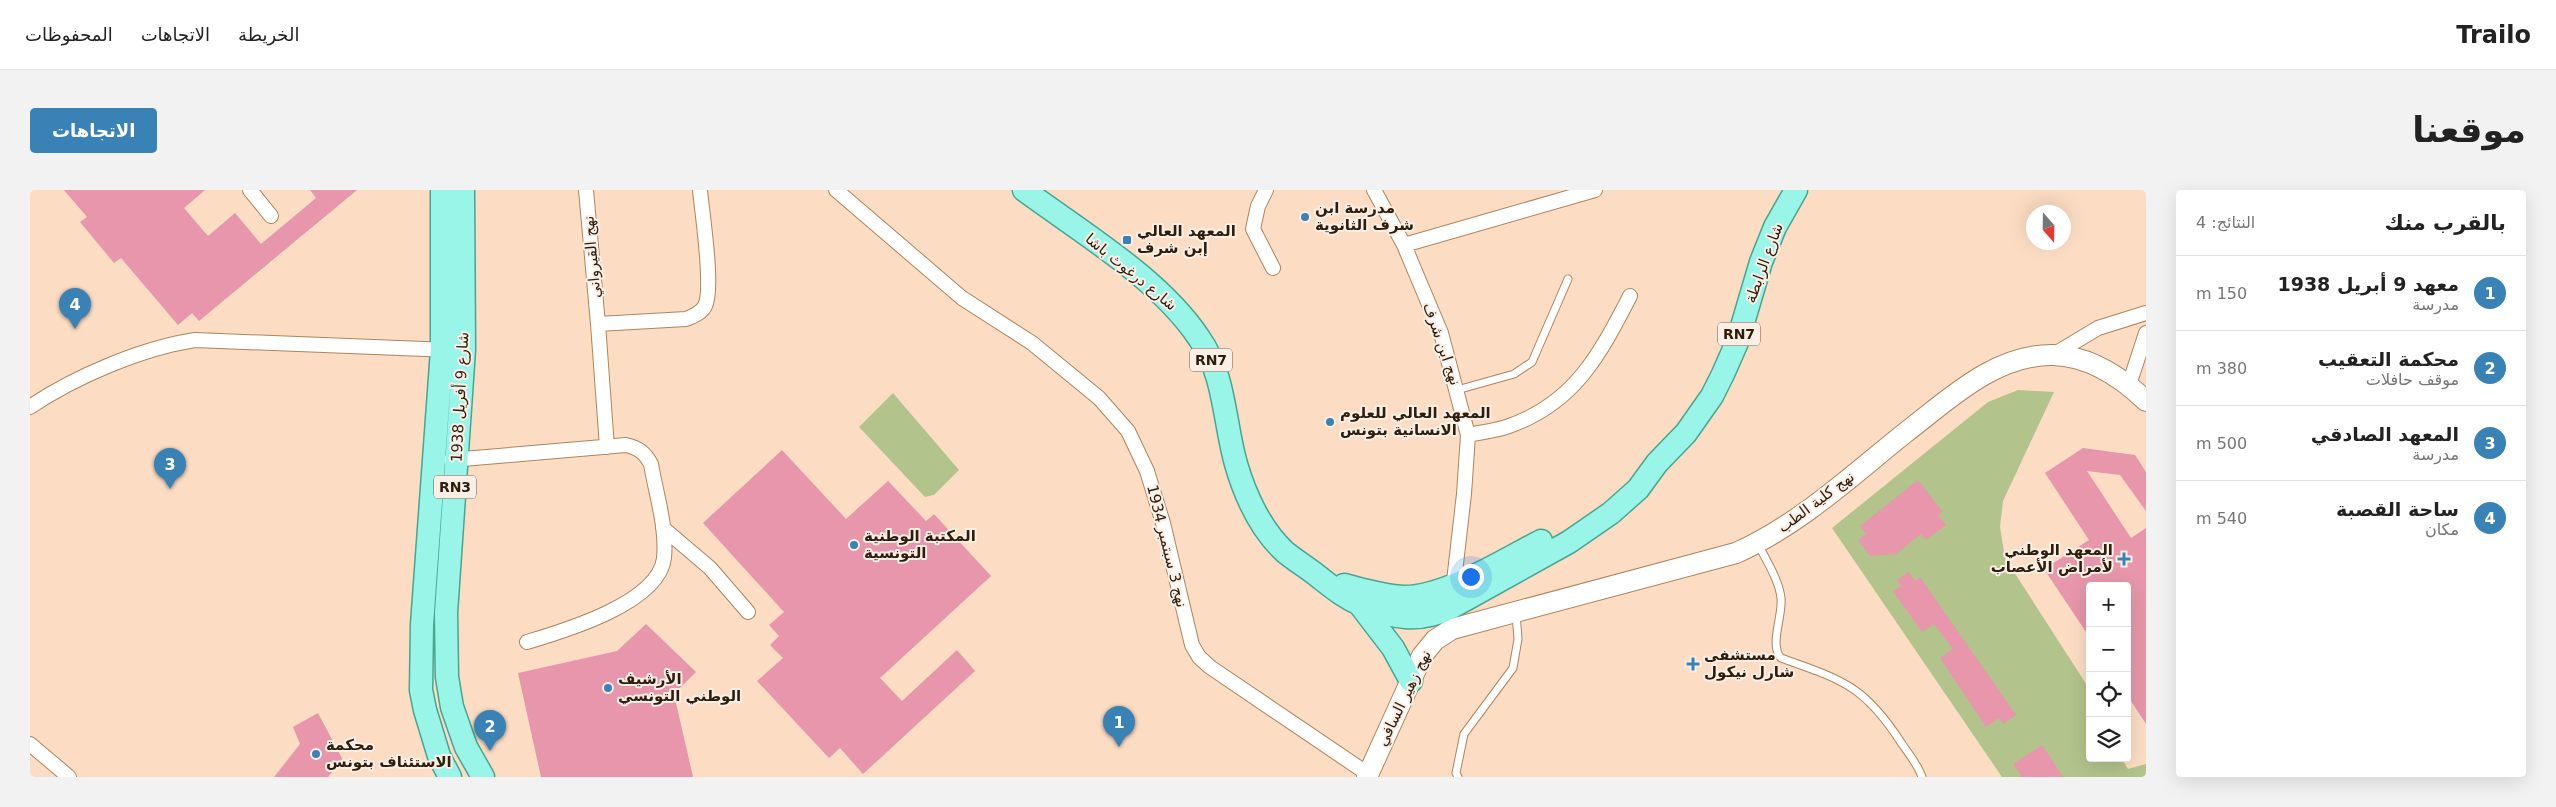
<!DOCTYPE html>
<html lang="ar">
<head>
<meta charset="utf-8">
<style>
  :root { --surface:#fff; --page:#f2f2f2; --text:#222; --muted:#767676; --line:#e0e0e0; --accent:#3882b5 }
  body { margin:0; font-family:"DejaVu Sans","Noto Sans Arabic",sans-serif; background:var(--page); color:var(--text); direction:rtl }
  .controls { position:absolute; right:15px; bottom:15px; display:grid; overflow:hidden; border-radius:5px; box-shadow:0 5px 20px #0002 }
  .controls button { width:45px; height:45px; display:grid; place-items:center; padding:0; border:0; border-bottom:1px solid var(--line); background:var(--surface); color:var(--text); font:25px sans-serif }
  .compass { position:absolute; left:1996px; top:15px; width:45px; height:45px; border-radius:50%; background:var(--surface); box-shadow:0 5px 20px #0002; rotate:160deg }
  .you { position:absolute; left:1440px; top:386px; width:18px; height:18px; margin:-12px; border:4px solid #fff; border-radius:50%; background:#1a73e8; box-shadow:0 0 0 8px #1a73e833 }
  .badge { display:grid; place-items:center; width:32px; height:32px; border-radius:50%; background:var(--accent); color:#fff; font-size:16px; font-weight:700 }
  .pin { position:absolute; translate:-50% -41px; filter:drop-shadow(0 1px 2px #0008) }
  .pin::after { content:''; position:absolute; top:26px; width:18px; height:15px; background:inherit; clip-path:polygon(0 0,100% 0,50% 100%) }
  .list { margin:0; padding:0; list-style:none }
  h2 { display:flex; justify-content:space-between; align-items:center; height:65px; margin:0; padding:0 20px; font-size:21px }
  h2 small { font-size:16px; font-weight:400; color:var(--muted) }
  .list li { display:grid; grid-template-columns:32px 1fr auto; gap:15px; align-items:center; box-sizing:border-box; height:75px; padding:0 20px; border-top:1px solid var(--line) }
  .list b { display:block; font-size:19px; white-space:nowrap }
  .list p { margin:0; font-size:16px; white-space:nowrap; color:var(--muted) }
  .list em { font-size:16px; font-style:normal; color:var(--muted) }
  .icon { flex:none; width:28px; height:28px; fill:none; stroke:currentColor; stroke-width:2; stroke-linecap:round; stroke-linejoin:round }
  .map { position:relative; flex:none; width:2116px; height:587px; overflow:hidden; direction:ltr; border-radius:5px }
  header { display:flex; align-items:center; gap:30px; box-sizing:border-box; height:70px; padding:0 25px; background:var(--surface); border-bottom:1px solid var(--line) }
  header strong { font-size:24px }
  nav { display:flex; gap:28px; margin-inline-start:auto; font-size:18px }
  .intro { display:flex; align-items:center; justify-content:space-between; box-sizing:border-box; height:120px; padding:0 30px }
  h1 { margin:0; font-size:35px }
  .button { padding:12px 22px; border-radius:5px; background:var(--accent); color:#fff; font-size:18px; font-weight:700 }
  main { display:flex; gap:30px; padding:0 30px }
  aside { flex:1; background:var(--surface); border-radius:5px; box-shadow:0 5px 20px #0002 }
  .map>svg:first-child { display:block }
  .green { fill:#b2c38c }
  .building { fill:#e796ab }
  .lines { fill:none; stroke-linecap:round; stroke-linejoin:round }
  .lane-casing { stroke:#b18359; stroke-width:9 }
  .street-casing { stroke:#b18359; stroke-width:16 }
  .secondary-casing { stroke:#b18359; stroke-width:22 }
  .primary-casing { stroke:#48a591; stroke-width:25 }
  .lane { stroke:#fff; stroke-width:7 }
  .street { stroke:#fff; stroke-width:14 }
  .secondary { stroke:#fff; stroke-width:20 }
  .primary { stroke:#99f5e8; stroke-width:22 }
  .poi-dot { fill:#3882b5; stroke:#f9efe6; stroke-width:2 }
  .labels { text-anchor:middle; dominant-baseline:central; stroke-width:4; stroke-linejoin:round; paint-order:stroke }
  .shield { fill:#f9efe6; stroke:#6c5c4d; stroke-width:1 }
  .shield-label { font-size:14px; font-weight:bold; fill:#2f1d0c }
  .poi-label { font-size:15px; font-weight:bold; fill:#2f1d0c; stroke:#f9efe6; text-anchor:start }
  .street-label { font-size:15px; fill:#2f1d0c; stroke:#f9efe6 }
</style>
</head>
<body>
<header>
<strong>Trailo</strong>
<nav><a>الخريطة</a><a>الاتجاهات</a><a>المحفوظات</a></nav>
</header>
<div class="intro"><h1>موقعنا</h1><a class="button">الاتجاهات</a></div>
<main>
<aside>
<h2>بالقرب منك<small>النتائج: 4</small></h2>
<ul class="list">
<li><span class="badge">1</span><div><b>معهد 9 أبريل 1938</b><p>مدرسة</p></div><em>150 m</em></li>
<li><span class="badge">2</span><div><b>محكمة التعقيب</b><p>موقف حافلات</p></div><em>380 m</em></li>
<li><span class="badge">3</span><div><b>المعهد الصادقي</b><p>مدرسة</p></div><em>500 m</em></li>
<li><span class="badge">4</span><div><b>ساحة القصبة</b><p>مكان</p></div><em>540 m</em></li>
</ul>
</aside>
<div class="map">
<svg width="2116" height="587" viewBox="0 0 2116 587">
  <rect width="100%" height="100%" fill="#fcddc4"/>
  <path class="green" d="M 1988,200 L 2024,202 L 1973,311 L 1970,337 L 1975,368 L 2060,500 L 2060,568 L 2091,568 L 2098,579 L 2116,574 L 2116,587 L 1972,587 L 1802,338 L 1958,212 Z
    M 863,203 L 929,280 L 904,305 L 895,307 L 829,237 Z"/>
  <path class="building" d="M 34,0 L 175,0 L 154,18 L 178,46 L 205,23 L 231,54 L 286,8 L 280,0 L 327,0 L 169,131 L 162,123 L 148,135 L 91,68 L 84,73 L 50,32 L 57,27 Z
    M 2053,258 L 2105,265 L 2116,282 L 2116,321 L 2090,285 L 2057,281 L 2101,348 L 2116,338 L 2116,534 L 2097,505 L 2097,396 L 2060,396 L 2060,448 L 2014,379 L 2059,350 L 2015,283 Z
    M 752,260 L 816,329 L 858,291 L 896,331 L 904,324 L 961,386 L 850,488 L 872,511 L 927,460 L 945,481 L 833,584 L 810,558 L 799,568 L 727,491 L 753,468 L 740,455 L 749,446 L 739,435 L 754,422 L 673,333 Z
    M 1888,290 L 1913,322 L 1908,325 L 1916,335 L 1896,350 L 1891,344 L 1866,364 L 1840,366 L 1828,350 L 1836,344 L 1830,336 Z
    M 1879,382 L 1885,391 L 1890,387 L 1986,525 L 1973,534 L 1969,528 L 1956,537 L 1910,468 L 1923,459 L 1904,434 L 1892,442 L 1863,401 L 1871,396 L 1867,390 Z
    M 616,434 L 666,482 L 644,504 L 663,587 L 511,587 L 488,483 L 587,461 Z
    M 288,523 L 315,574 L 303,581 L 298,587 L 244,587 L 270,554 L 263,537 Z
    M 2012,555 L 2033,587 L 1992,587 L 1983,574 Z"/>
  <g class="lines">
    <defs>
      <path id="lane" d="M 1427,200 L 1484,184 L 1502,172 L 1538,89
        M 1728,354 C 1736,370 1749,390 1751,408 C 1753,426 1739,455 1751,468 C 1813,490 1835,496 1872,554 C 1879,564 1888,575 1892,587
        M 1428,587 L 1426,583 L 1434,544 L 1483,478 L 1488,449 L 1486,423"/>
      <path id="street" d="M 220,0 L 241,26
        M 556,0 L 568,134
        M 806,0 L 932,108 L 1002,153 L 1069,208 L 1098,241 L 1117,281 L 1133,333 L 1162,455 L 1169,467 L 1180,477 L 1338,584
        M 1236,0 L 1228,16 L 1223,39 L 1243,78
        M 1344,0 L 1374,55 L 1411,143 L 1438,245 L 1434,304 L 1423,400
        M 1374,55 L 1565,0
        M 2023,165 L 2068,138 L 2116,123
        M 2099,195 L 2116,143
        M 0,217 C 44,187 112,158 165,150 L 420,160
        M 1438,245 C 1451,242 1466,241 1479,236 C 1545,213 1570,164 1600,106
        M 577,257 L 568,134 L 656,129 C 664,126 671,123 675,116 C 684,98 672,23 670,0
        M 421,270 L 596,255 C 609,258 615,263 621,274 C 626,304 637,337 634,368 C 629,413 534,441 497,452
        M 633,338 L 680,378 L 718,422
        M 0,554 L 39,587"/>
      <path id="secondary" d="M 1337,587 L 1392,466 L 1405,450 L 1422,439 L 1706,363 C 1769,335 1821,286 1875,243 C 1918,210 1965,164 2023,165 C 2059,166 2091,187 2116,211"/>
      <path id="primary" d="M 412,0 L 412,160 L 392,435 L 391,500 L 395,520 L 409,566 L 420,587
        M 433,0 L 434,160 L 416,423 L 417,487 L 422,517 L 436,557 L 453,587
        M 994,0 C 1051,42 1130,89 1169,148 C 1195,184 1194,232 1206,274 C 1215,305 1231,340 1255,362 C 1266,371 1278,378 1289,387 C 1303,398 1315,408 1332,415 C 1364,429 1391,433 1422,417 L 1539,352 L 1581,323 L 1608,299 L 1627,273 L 1656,243 L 1682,206 L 1693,184 L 1708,150 L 1731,72 L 1745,37 L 1766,0
        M 1314,395 C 1334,400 1353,406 1374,407 C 1416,407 1474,370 1511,351
        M 1330,415 L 1363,458 L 1381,491"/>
    </defs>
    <use href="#lane" class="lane-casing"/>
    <use href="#street" class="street-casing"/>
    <use href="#secondary" class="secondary-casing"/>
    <use href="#primary" class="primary-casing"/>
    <use href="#lane" class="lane"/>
    <use href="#street" class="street"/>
    <use href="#secondary" class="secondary"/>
    <use href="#primary" class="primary"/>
  </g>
  <g class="poi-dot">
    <circle cx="1275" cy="27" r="5"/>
    <rect x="1092" y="45" width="10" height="10" rx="2.5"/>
    <circle cx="1300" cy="232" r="5"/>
    <circle cx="824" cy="355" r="5"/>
    <path d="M2091.5 361.5h5v5h5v5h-5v5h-5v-5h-5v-5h5z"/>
    <path d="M1660.5 466.5h5v5h5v5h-5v5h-5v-5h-5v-5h5z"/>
    <circle cx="578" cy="498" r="5"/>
    <circle cx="286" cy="564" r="5"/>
  </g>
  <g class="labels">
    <g class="shield">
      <rect x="1688" y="132.5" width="42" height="23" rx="4"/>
      <rect x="1160" y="158.5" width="42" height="23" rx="4"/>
      <rect x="404" y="285.5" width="42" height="23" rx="4"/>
    </g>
    <g class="shield-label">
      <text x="1709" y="144">RN7</text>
      <text x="1181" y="170">RN7</text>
      <text x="425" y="297">RN3</text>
    </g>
    <g class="poi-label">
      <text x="1285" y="18">مدرسة ابن<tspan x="1285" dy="17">شرف الثانوية</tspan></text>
      <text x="1107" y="41">المعهد العالي<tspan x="1107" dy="17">إبن شرف</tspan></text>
      <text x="1310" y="223">المعهد العالي للعلوم<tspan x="1310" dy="17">الانسانية بتونس</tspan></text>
      <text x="834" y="346">المكتبة الوطنية<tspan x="834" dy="17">التونسية</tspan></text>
      <text x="2083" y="360" text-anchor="end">المعهد الوطني<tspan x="2083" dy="17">لأمراض الأعصاب</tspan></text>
      <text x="1674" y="465">مستشفى<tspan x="1674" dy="17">شارل نيكول</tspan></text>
      <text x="588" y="489">الأرشيف<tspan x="588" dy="17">الوطني التونسي</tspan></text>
      <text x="296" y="555">محكمة<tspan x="296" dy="17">الاستئناف بتونس</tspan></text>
    </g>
    <g class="street-label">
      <text transform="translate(562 67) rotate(-95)">نهج القيرواني</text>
      <text transform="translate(1734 73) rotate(-70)">شارع الرابطة</text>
      <text transform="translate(1101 82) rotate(39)">شارع درغوث باشا</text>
      <text transform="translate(1412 154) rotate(71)">نهج ابن شرف</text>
      <text transform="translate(430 207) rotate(-87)">شارع 9 أفريل 1938</text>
      <text transform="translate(1786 312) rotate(-37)">نهج كلية الطب</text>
      <text transform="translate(1137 356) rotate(76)">نهج 3 سبتمبر 1934</text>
      <text transform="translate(1374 508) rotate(-64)">نهج زهير السافي</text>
    </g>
  </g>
</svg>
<div class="controls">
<button>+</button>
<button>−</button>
<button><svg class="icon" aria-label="locate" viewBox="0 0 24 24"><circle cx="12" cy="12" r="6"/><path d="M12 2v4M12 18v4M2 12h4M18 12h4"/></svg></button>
<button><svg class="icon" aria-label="layers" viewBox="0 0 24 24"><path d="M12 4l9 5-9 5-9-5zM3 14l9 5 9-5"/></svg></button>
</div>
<svg class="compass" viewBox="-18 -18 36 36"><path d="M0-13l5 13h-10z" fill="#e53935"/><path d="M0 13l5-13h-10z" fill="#767676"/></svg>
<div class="you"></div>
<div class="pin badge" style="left:1089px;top:557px">1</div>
<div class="pin badge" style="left:460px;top:561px">2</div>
<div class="pin badge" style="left:140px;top:299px">3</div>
<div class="pin badge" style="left:45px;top:139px">4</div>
</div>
</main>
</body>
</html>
